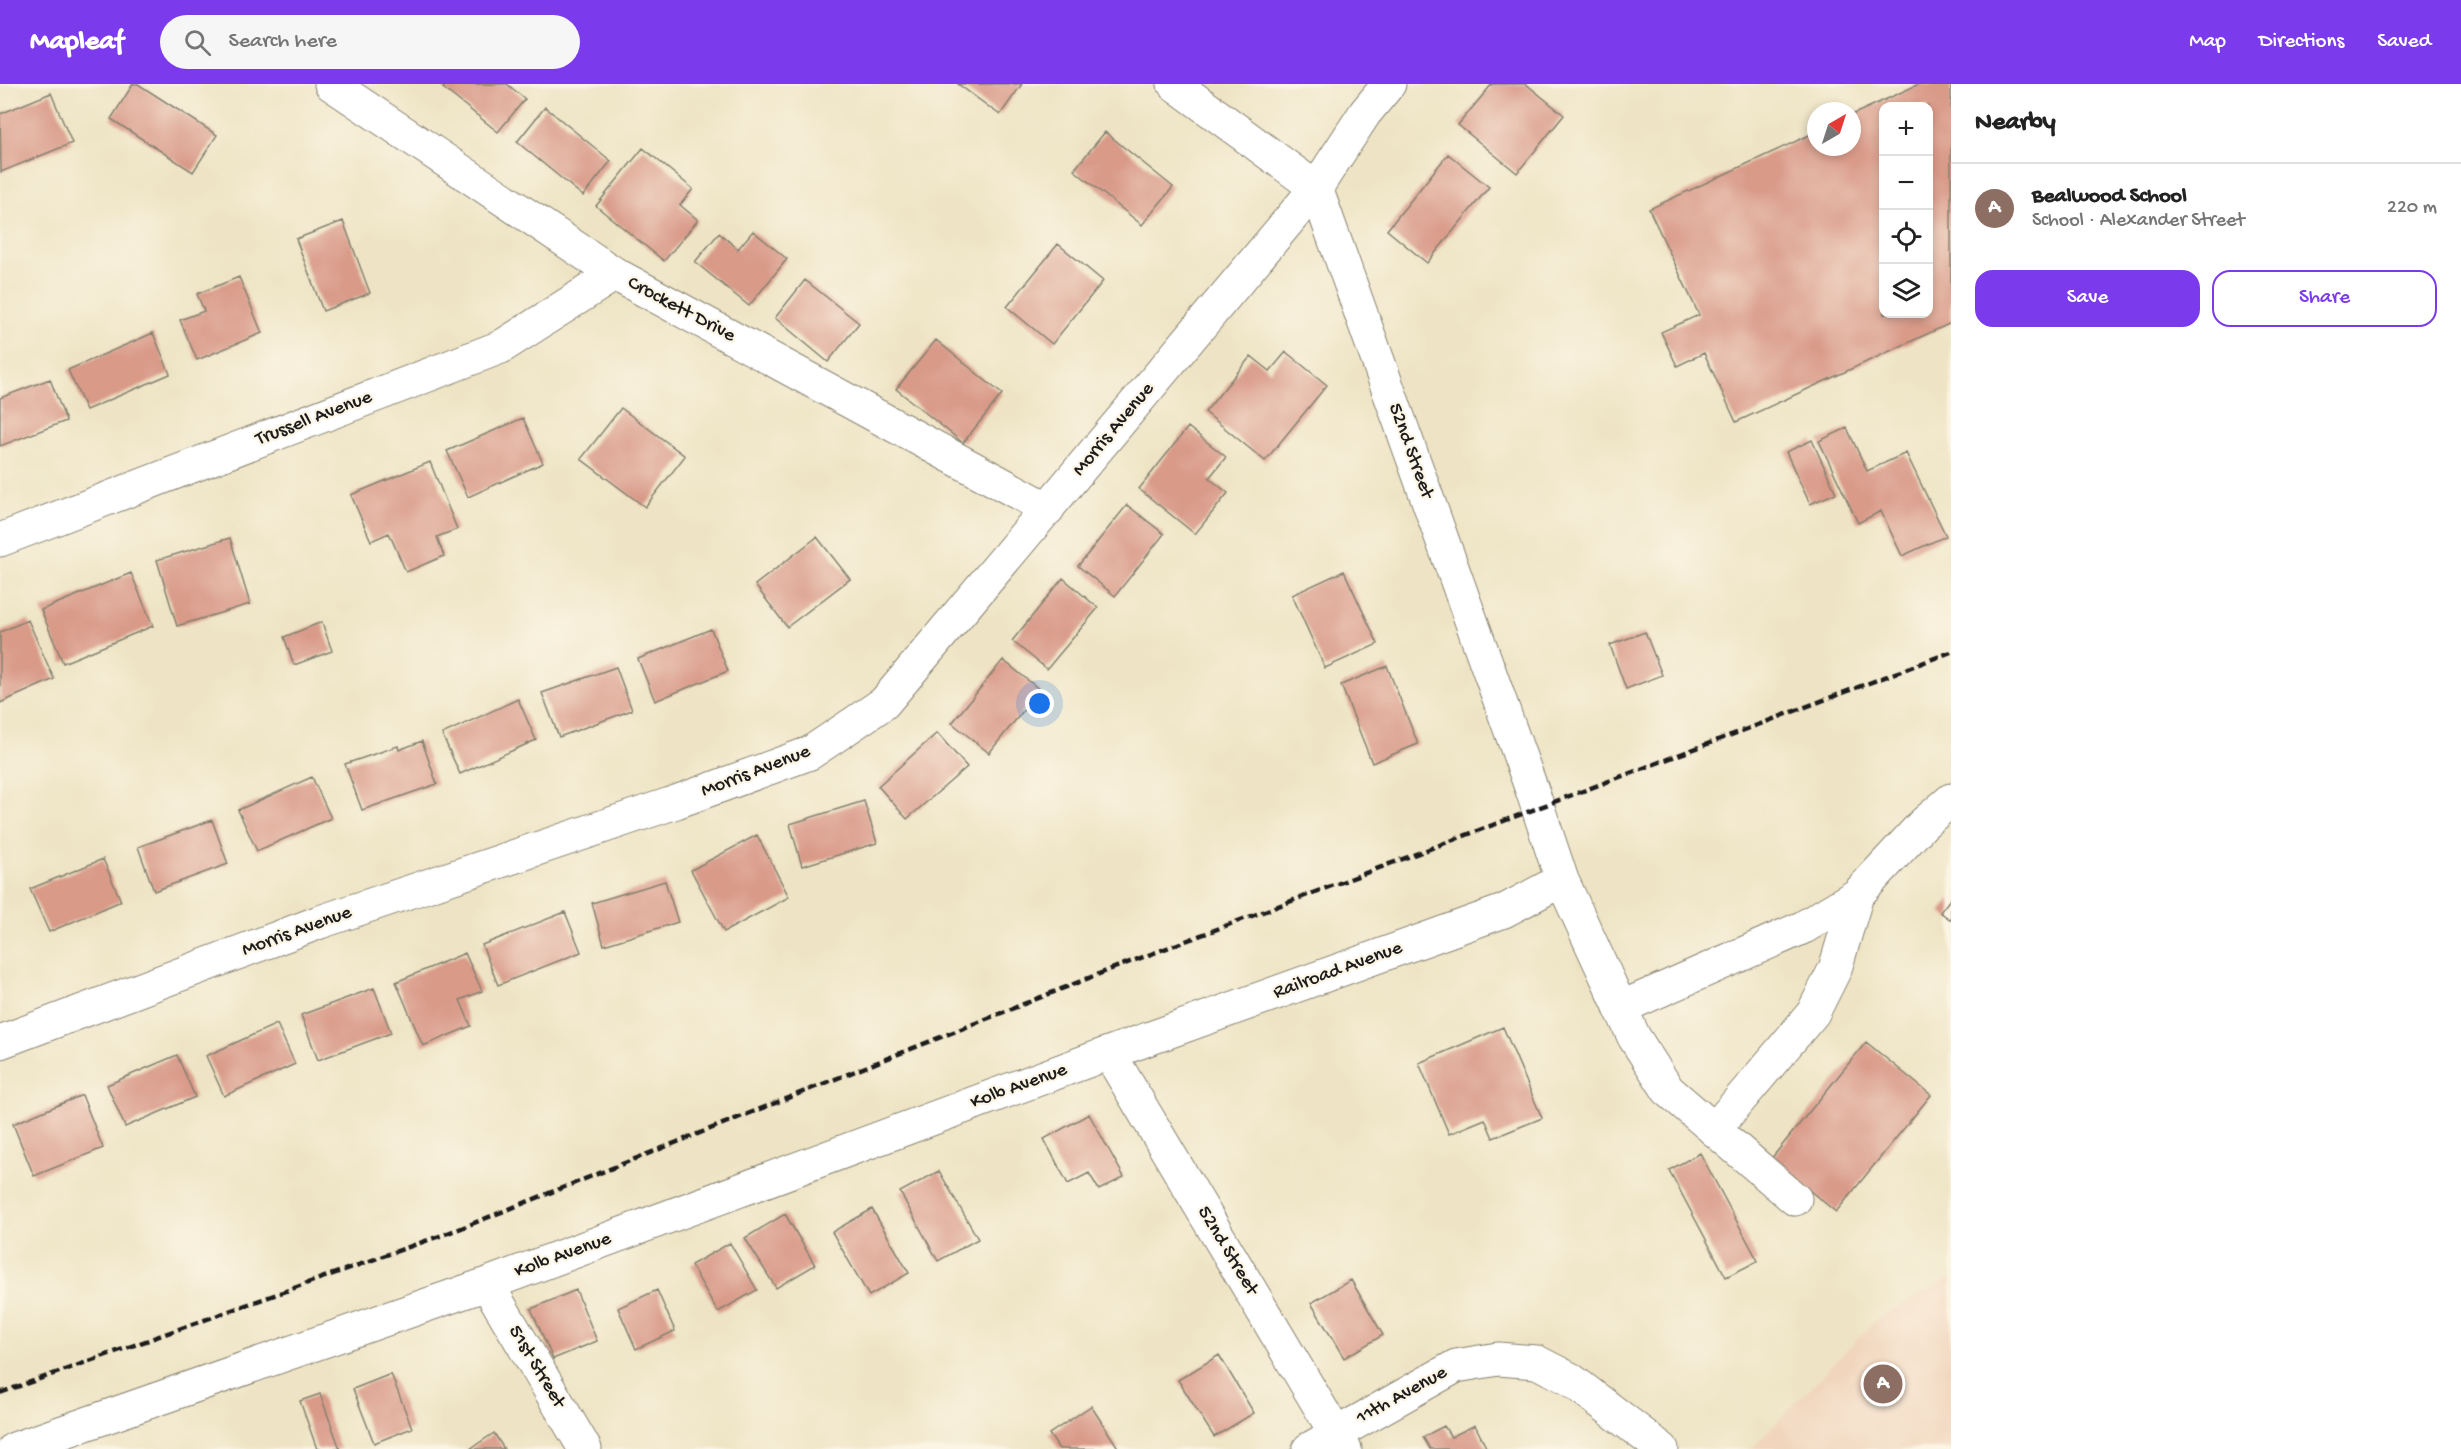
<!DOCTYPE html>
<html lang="en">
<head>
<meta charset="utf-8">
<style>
  :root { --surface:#fff; --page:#f6f6f6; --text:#222; --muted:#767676; --line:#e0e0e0; --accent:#7c3aed }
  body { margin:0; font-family:"Gochi Hand",sans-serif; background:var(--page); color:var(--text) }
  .controls { position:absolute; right:18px; top:18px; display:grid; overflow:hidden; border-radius:12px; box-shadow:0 3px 9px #0003 }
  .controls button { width:54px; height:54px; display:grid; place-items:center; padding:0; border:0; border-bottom:2px solid var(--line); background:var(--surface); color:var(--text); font:30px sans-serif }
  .compass { position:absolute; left:1807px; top:18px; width:54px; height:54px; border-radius:50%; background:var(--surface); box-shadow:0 3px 9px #0003; rotate:39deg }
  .you { position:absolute; left:1040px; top:620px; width:21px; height:21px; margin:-15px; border:4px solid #fff; border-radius:50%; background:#1a73e8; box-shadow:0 0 0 9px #1a73e833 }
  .badge { display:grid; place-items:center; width:39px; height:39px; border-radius:50%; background:var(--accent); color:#fff; font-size:20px; font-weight:700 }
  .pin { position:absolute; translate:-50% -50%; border:3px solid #fff; box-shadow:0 2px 6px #0006 }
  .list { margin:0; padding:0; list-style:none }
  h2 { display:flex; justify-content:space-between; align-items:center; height:78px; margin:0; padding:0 24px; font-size:26px }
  h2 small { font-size:20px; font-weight:400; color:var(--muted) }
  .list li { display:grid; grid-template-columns:39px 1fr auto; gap:18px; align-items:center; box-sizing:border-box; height:90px; padding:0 24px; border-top:2px solid var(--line) }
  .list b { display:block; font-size:22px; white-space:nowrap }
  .list p { margin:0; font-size:20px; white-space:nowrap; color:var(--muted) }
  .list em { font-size:20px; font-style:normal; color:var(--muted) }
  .actions { display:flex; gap:12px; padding:18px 24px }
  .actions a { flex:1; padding:14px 0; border:2px solid var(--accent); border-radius:18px; text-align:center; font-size:21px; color:var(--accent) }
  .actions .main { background:var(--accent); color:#fff }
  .icon { flex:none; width:33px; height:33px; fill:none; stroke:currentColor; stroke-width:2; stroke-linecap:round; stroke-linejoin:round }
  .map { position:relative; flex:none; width:1951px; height:1365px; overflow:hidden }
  header { display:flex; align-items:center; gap:36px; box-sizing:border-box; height:84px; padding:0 30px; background:var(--accent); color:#fff }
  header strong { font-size:28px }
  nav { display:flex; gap:33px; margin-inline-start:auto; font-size:21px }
  .search { width:420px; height:54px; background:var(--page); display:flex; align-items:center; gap:15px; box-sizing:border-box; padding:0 21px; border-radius:33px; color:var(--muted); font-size:22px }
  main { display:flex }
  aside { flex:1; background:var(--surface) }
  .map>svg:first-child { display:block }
  .built { fill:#f1d5bd }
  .building { fill:#d99a88; fill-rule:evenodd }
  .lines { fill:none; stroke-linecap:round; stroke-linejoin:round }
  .minor-casing { stroke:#858070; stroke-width:35 }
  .minor { stroke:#fff; stroke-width:33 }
  .rail { stroke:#1c1c1c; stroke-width:4.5; stroke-dasharray:9 4.5; stroke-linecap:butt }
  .labels { text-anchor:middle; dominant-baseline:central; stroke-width:4.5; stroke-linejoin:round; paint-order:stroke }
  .street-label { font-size:20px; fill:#1c1c1c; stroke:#fcf5e5 }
</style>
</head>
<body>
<header>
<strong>Mapleaf</strong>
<div class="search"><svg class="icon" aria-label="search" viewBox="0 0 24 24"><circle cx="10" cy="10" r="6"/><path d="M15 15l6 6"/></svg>Search here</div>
<nav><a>Map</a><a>Directions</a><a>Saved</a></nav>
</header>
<main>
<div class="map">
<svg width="1951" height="1365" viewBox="0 0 1951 1365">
  <rect width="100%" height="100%" fill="#fcf5e5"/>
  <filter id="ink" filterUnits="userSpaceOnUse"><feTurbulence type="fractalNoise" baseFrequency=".0167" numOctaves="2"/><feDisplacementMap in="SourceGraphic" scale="12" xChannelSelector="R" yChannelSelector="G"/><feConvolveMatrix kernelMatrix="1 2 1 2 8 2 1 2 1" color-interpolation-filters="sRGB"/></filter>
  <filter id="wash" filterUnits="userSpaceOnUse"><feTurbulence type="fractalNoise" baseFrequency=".008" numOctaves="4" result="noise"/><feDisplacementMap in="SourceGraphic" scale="24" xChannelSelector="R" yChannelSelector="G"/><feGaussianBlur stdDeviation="1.35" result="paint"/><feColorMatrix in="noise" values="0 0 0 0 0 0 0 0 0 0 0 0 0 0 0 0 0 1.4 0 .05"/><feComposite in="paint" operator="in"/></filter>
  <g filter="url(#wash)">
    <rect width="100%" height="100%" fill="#eee4c5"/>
    <path class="built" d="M 1951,1194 L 1951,1365 L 1751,1365 L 1878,1234 Z"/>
    <g id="blocks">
      <path class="building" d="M 133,0 L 138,0 L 217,51 L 193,88 L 111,35 Z
        M 447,0 L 507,0 L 525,15 L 498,48 L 443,4 Z
        M 958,0 L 1022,0 L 1000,31 Z
        M 1492,0 L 1526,0 L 1564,31 L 1517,89 L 1458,41 Z
        M 1919,0 L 1951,0 L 1951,239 L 1736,338 L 1704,269 L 1677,282 L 1661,248 L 1699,231 L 1649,125 L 1816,48 L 1816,63 L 1852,63 L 1852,31 ZM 1884,22 L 1928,22 L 1928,230 L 1884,230 Z
        M 51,9 L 72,59 L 1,88 L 0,30 Z
        M 545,23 L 611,77 L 583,112 L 517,58 Z
        M 1105,48 L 1173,103 L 1142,141 L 1074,86 Z
        M 643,64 L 693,105 L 680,121 L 698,136 L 664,177 L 596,122 Z
        M 1448,70 L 1489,103 L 1427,179 L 1387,146 Z
        M 343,137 L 370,209 L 323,227 L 296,155 Z
        M 753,147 L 787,175 L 749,222 L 695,178 L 719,149 L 738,165 Z
        M 1058,160 L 1103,197 L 1052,260 L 1007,223 Z
        M 239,193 L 262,249 L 197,276 L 180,236 L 204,227 L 197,210 Z
        M 805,196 L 859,239 L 828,278 L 775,234 Z
        M 153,249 L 170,290 L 86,326 L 68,286 Z
        M 936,256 L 1002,310 L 963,359 L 896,305 Z
        M 1286,268 L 1327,301 L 1265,377 L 1205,328 L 1251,272 L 1270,287 Z
        M 50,295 L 66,337 L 0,362 L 0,314 Z
        M 621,324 L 685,372 L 645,423 L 581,375 Z
        M 523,334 L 543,379 L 468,413 L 447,367 Z
        M 1188,343 L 1226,373 L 1209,394 L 1228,409 L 1195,450 L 1139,405 Z
        M 1847,344 L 1867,387 L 1906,369 L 1946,452 L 1902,472 L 1881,427 L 1858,439 L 1819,357 Z
        M 1812,356 L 1836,409 L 1810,420 L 1786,368 Z
        M 430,378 L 457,445 L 437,453 L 444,472 L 406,488 L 389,449 L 371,457 L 351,411 Z
        M 1127,421 L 1164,450 L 1115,512 L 1078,482 Z
        M 817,453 L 850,495 L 787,543 L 755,501 Z
        M 230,454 L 250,520 L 177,542 L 157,476 Z
        M 1344,487 L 1378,560 L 1325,584 L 1292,511 Z
        M 131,489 L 153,542 L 63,579 L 41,526 Z
        M 1063,494 L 1098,524 L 1047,585 L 1012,557 Z
        M 28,536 L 54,595 L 0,619 L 0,548 Z
        M 322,538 L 332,567 L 294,581 L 284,553 Z
        M 711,545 L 728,587 L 655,617 L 638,575 Z
        M 1645,548 L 1662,591 L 1626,605 L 1610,561 Z
        M 1003,576 L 1040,606 L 989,669 L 952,639 Z
        M 1387,582 L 1418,660 L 1372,679 L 1341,601 Z
        M 616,583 L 632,626 L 559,653 L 542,609 Z
        M 518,615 L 536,656 L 460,690 L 442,650 Z
        M 937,649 L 967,683 L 907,735 L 878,702 Z
        M 422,657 L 437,700 L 362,726 L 345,680 L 398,662 L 399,666 Z
        M 312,693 L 331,734 L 257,767 L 238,726 Z
        M 864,717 L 877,759 L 802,782 L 790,740 Z
        M 212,736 L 228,780 L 154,807 L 138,763 Z
        M 757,751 L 789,813 L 724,848 L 691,786 Z
        M 103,775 L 121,817 L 49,848 L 30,805 Z
        M 665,797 L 678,838 L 604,861 L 592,819 Z
        M 1951,814 L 1951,836 L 1940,828 Z
        M 565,828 L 581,868 L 498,901 L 482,861 Z
        M 465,869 L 482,907 L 460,916 L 471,942 L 423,962 L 396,898 Z
        M 374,904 L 391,949 L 318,976 L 301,931 Z
        M 277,940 L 295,980 L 224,1012 L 206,972 Z
        M 1503,943 L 1542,1034 L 1493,1054 L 1485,1035 L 1449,1050 L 1419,979 Z
        M 1866,958 L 1931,1011 L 1836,1128 L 1771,1075 Z
        M 177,971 L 195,1013 L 125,1043 L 107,1001 Z
        M 82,1011 L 103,1064 L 34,1092 L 13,1040 Z
        M 1089,1030 L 1124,1093 L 1099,1106 L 1089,1089 L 1068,1100 L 1044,1055 Z
        M 1700,1069 L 1758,1177 L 1726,1193 L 1669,1086 Z
        M 939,1087 L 978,1155 L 938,1177 L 900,1108 Z
        M 872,1125 L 909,1189 L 869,1212 L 832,1148 Z
        M 785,1130 L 815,1181 L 776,1204 L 745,1154 Z
        M 730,1159 L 757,1206 L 718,1228 L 691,1181 Z
        M 1351,1196 L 1383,1251 L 1344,1274 L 1311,1219 Z
        M 576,1206 L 597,1257 L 553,1275 L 531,1225 Z
        M 657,1206 L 675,1247 L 636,1265 L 618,1224 Z
        M 1219,1271 L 1254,1329 L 1214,1353 L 1178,1296 Z
        M 391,1290 L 412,1344 L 374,1359 L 353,1305 Z
        M 320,1310 L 340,1365 L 317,1365 L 300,1317 Z
        M 1091,1322 L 1119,1365 L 1059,1365 L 1049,1350 Z
        M 1475,1341 L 1487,1365 L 1430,1365 L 1423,1353 L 1444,1342 L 1451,1353 Z
        M 494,1349 L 504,1365 L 470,1365 Z"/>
    </g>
  </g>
  <g filter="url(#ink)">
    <use href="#blocks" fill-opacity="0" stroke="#858070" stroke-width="1.5"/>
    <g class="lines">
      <defs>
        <path id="minor" d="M 331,0 L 615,190 L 1048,425
          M 1174,0 L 1316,104 L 1533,709 L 1562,796 L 1634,953 L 1668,1006 L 1795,1115
          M 0,456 L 501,263 L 615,190
          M 1620,924 L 1804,843 L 1857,811 L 1923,740 L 1951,716
          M 0,958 L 320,838 L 676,718 L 810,669 L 884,619 L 1316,104 L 1365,29 L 1389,0
          M 1109,969 L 1345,1365
          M 1714,1046 L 1813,929 L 1835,885 L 1857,811
          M 487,1200 L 585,1365
          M 14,1365 L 487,1200 L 1109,969 L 1504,827 L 1562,796
          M 1309,1365 L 1456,1282 L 1498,1275 L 1537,1278 L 1570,1295 L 1662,1365"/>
      </defs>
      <use href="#minor" class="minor-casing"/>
      <use href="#minor" class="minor"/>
      <path class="rail" d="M 0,1309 L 459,1145 L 1114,884 L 1951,568"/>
    </g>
  </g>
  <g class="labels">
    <g class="street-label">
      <text transform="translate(681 226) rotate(28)">Crockett Drive</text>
      <text transform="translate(314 335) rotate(-21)">Trussell Avenue</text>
      <text transform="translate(1114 346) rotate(-50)">Morris Avenue</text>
      <text transform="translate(1410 367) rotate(70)">52nd Street</text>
      <text transform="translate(756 688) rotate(-21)">Morris Avenue</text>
      <text transform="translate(297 848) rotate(-20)">Morris Avenue</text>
      <text transform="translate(1338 887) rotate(-20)">Railroad Avenue</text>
      <text transform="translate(1019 1003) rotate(-20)">Kolb Avenue</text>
      <text transform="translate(1227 1167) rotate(59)">52nd Street</text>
      <text transform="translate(563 1172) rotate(-20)">Kolb Avenue</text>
      <text transform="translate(536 1283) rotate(59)">51st Street</text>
      <text transform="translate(1402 1312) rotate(-29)">11th Avenue</text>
    </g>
  </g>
</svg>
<div class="controls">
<button>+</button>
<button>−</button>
<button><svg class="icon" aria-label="locate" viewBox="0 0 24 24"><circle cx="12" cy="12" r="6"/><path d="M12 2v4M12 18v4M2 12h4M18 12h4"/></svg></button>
<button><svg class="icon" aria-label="layers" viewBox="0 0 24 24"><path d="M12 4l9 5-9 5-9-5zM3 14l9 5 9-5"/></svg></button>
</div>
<svg class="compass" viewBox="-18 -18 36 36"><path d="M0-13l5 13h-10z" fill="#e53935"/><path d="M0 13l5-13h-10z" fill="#767676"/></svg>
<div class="you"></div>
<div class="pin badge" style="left:1883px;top:1300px;background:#8d6e63">A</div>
</div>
<aside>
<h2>Nearby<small></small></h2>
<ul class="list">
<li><span class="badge" style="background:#8d6e63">A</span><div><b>Bealwood School</b><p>School · Alexander Street</p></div><em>220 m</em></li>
</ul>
<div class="actions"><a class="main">Save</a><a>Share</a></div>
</aside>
</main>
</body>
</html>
